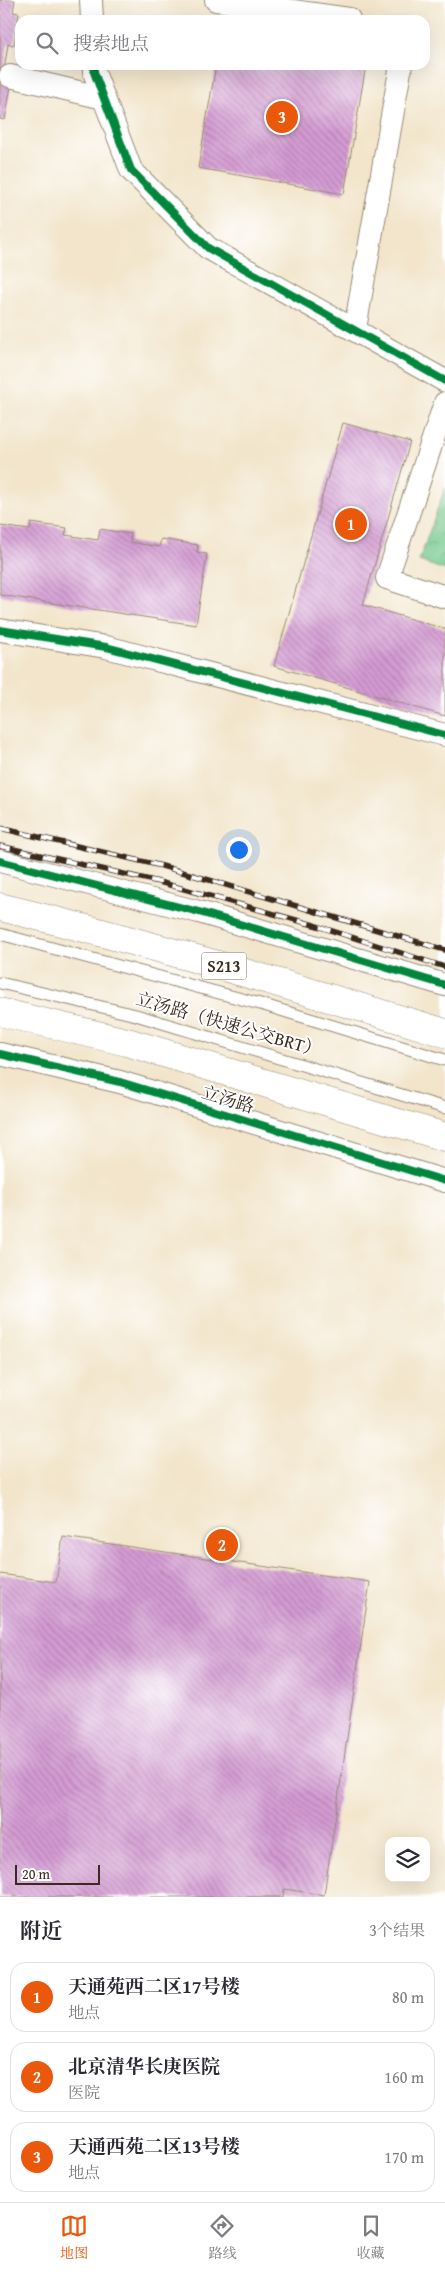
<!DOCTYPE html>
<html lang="zh">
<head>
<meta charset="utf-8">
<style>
  :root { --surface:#fff; --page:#f7f7f7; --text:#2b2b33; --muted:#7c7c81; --line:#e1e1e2; --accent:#ea580c }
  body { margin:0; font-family:"Gentium Book Plus","Noto Serif SC",serif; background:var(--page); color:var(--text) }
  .controls { position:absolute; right:15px; bottom:15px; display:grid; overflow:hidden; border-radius:10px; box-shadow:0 5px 20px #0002 }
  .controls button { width:45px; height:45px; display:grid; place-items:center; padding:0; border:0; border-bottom:1px solid var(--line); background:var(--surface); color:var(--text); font:25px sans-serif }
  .scale { position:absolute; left:15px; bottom:12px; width:85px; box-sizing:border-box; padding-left:5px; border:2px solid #3b2a1e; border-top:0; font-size:14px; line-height:18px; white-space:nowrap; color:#3b2a1e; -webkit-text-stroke:4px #fff; paint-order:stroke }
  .you { position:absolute; left:238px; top:849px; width:18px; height:18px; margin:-12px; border:4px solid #fff; border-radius:50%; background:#1a73e8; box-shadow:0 0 0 8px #1a73e833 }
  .badge { display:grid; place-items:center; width:32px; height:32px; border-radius:50%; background:var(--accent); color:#fff; font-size:16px; font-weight:700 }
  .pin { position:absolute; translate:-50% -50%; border:2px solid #fff; box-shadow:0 1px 5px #0006 }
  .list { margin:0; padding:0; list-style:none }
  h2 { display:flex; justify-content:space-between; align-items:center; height:65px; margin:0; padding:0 20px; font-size:21px }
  h2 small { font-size:16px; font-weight:400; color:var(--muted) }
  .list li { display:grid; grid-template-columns:32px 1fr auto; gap:15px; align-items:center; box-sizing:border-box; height:70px; margin:0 10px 10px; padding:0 10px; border:1px solid var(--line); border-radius:15px }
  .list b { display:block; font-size:19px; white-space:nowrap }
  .list p { margin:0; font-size:16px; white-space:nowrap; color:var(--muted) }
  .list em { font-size:16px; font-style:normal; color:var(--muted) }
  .icon { flex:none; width:28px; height:28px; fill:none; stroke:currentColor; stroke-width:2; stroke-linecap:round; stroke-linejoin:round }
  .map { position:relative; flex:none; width:445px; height:1897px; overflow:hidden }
  .search { position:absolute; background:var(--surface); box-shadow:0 5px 20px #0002; left:15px; right:15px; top:15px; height:55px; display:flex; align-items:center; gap:12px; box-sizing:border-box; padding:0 18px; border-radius:15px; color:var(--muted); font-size:19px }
  .sheet { height:305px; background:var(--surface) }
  nav { display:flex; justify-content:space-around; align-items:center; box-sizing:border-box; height:70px; border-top:1px solid var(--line); background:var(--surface); font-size:14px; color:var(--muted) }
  nav a { display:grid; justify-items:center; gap:2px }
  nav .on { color:var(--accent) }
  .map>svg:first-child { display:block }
  .park { fill:url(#park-crowns); stroke:#577954 }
  .building { fill:url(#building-back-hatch) }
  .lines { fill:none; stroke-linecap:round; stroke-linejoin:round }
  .lane-casing { stroke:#968874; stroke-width:13 }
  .street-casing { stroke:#968874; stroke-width:24 }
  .primary-casing { stroke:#968874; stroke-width:29 }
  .lane { stroke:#fff; stroke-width:11 }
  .street { stroke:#fff; stroke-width:22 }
  .primary { stroke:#fff; stroke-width:28 }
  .rail-casing { stroke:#3b2a1e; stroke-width:5.5 }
  .rail { stroke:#fff; stroke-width:4; stroke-dasharray:11; stroke-linecap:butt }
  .cycleway-casing { stroke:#fff; stroke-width:11 }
  .cycleway { stroke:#00873e; stroke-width:8 }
  .labels { text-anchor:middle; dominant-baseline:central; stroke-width:4; stroke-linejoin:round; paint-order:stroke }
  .shield { fill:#fff; stroke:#766a62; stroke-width:1 }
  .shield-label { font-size:16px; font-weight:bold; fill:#3b2a1e }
  .street-label { font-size:18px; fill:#3b2a1e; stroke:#fff }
</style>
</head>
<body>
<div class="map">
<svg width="445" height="1897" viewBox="0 0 445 1897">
  <defs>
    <pattern id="park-crowns" width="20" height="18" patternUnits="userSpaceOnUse" patternTransform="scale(1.25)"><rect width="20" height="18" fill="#73c88b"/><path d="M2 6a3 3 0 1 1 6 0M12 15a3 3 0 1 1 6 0" fill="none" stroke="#60a371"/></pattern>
    <pattern id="building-back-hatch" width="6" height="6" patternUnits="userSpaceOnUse" patternTransform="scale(1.25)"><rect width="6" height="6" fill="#d49bd3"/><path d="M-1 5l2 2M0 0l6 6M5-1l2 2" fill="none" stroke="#ad7fab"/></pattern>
  </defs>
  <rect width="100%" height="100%" fill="#fff"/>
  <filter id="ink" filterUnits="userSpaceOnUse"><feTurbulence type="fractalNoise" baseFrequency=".02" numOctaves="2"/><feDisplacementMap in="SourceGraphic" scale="10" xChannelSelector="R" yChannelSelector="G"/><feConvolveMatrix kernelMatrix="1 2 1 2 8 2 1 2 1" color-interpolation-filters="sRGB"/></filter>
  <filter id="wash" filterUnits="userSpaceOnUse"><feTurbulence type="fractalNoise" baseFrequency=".0096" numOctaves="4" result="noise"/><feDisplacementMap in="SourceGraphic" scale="20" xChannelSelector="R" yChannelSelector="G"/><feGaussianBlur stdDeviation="1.12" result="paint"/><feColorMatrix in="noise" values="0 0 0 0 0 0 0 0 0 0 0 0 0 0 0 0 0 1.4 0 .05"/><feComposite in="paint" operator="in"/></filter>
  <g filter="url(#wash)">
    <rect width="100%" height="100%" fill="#f2e5cb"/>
    <path class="park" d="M 445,488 L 445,570 L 419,561 Z"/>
    <g id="blocks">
      <path class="building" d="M 0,0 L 15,0 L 13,12 L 19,13 L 14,45 L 8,44 L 2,84 L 11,86 L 5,120 L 0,119 Z
        M 216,65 L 366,65 L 344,194 L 198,168 Z
        M 343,423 L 410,442 L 363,605 L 445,629 L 445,716 L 274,666 Z
        M 31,523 L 67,528 L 65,535 L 98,540 L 100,529 L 131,534 L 130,542 L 159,547 L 161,539 L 198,545 L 197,552 L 207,554 L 196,625 L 0,595 L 0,526 L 30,530 Z
        M 63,1537 L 370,1582 L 324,1895 L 284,1889 L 283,1897 L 0,1897 L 0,1574 L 56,1582 Z"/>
    </g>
  </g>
  <g filter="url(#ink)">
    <use href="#blocks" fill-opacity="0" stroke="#968874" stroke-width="1"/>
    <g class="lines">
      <defs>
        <path id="lane" d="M 0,934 L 264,1005 L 445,1060
          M 0,983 L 136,1015 L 445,1108"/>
        <path id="street" d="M 91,0 L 92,20
          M 216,0 L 349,19
          M 94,65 L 94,72 L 131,170 L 208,248 L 445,381
          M 10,76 L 104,98
          M 355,329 L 401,65
          M 445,403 L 387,578 L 445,597
          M 0,630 L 106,647 L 445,735
          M 0,861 L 199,912 L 445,985
          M 0,1054 L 120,1082 L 445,1181"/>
        <path id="primary" d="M 0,907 C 150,943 297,988 445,1033
          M 0,1012 L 127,1042 L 445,1137"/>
      </defs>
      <use href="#lane" class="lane-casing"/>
      <use href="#street" class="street-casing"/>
      <use href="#primary" class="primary-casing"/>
      <use href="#lane" class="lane"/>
      <use href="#street" class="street"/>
      <use href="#primary" class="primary"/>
      <defs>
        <path id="rail" d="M 0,828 L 162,866 L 445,950
          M 0,846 L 159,882 L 314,925 L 445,967"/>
      </defs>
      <use href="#rail" class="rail-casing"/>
      <use href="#rail" class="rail"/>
      <defs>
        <path id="cycleway" d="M 94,65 L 94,72 L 131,170 L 208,248 L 445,381
          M 0,630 L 106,647 L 445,735
          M 0,861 L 199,912 L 445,985
          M 0,1054 L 120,1082 L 445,1181"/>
      </defs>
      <use href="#cycleway" class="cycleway-casing"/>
      <use href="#cycleway" class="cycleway"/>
    </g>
  </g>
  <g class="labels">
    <rect class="shield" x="201.5" y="952.5" width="45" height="27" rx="4"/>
    <g class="shield-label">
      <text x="224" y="966">S213</text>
    </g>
    <g class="street-label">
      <text transform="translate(229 1024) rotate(16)">立汤路（快速公交BRT）</text>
      <text transform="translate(228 1099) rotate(17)">立汤路</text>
    </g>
  </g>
</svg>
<div class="controls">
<button><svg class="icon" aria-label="layers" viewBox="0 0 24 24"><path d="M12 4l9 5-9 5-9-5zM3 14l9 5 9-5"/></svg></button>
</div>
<div class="scale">20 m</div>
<div class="you"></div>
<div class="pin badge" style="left:351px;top:524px">1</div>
<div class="pin badge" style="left:222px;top:1545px">2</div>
<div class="pin badge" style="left:282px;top:117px">3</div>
<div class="search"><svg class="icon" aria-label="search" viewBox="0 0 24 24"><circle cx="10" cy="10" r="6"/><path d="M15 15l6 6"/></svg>搜索地点</div>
</div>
<section class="sheet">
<h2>附近<small>3个结果</small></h2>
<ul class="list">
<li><span class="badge">1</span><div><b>天通苑西二区17号楼</b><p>地点</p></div><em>80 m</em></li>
<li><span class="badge">2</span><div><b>北京清华长庚医院</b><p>医院</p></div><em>160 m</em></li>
<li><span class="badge">3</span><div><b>天通西苑二区13号楼</b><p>地点</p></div><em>170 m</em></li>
</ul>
</section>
<nav>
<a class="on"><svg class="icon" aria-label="map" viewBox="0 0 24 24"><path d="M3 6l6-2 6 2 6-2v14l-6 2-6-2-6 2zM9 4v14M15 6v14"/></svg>地图</a>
<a><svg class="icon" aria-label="directions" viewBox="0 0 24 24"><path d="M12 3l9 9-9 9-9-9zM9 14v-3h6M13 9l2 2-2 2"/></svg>路线</a>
<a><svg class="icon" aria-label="saved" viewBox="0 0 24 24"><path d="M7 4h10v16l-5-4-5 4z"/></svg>收藏</a>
</nav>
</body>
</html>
